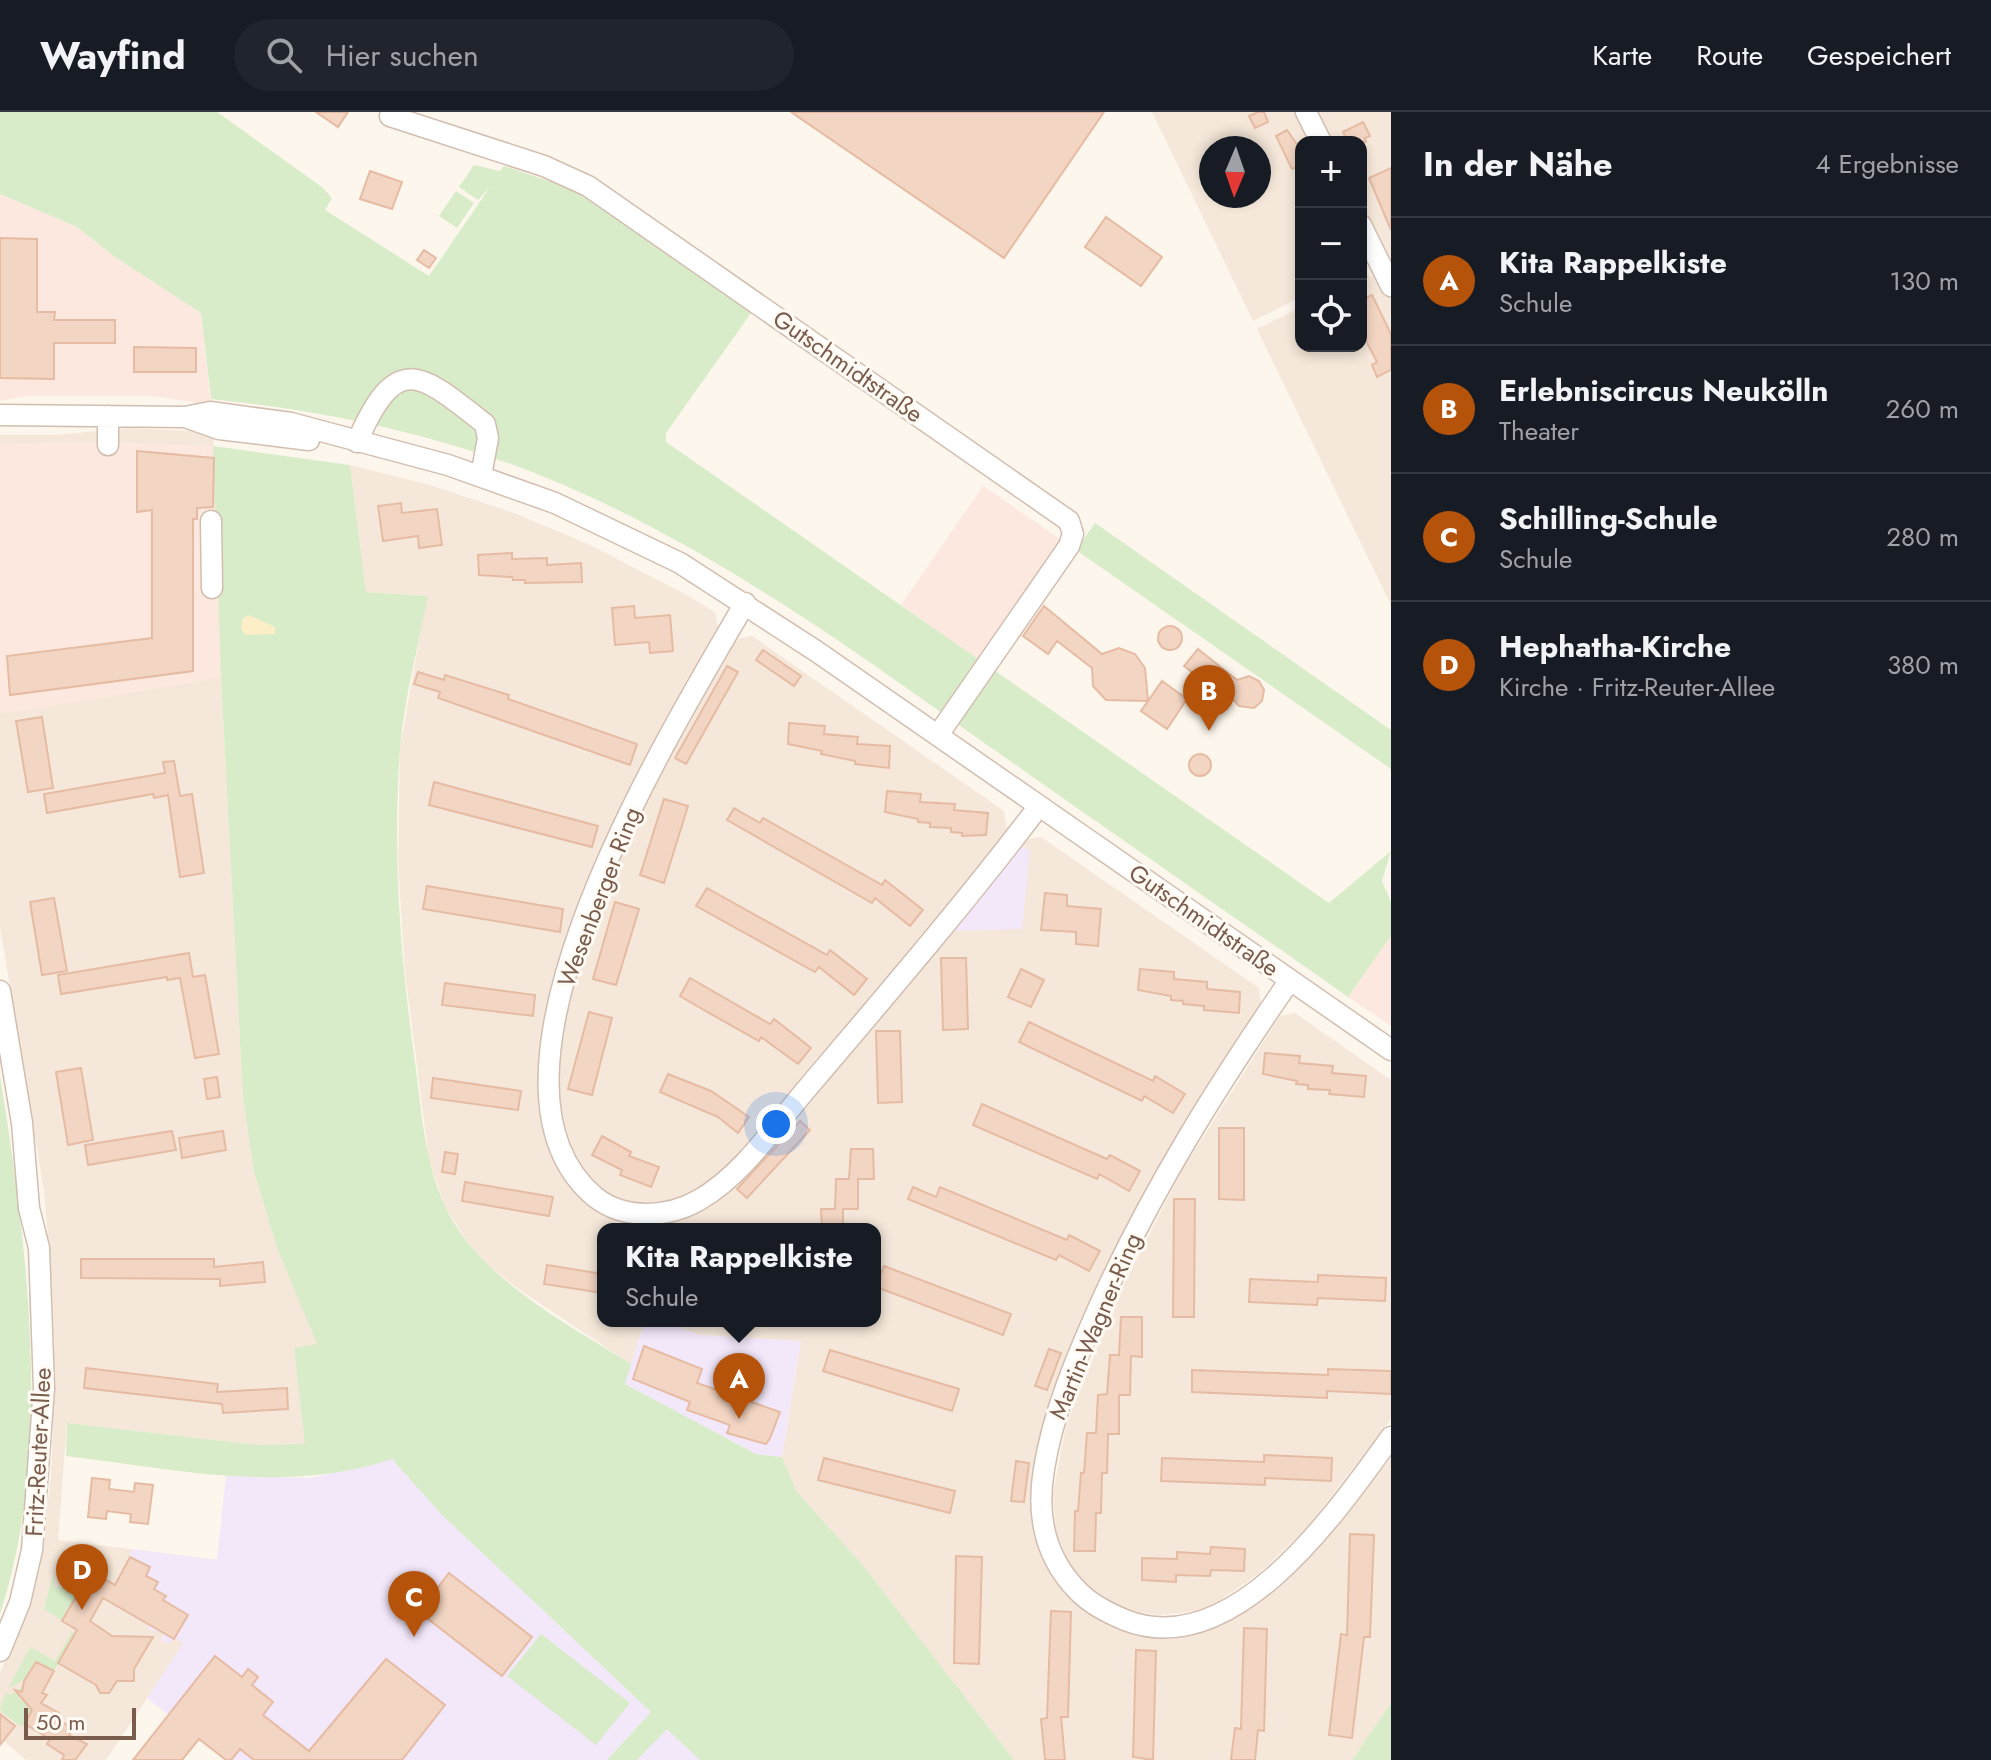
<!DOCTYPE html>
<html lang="de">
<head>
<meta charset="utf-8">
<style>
  :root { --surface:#171b24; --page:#20242c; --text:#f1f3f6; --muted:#9ea1a6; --line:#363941; --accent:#b45309 }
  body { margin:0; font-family:Jost,sans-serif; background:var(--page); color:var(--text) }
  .controls { position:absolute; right:24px; top:24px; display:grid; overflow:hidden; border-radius:16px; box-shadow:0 4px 12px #0003 }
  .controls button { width:72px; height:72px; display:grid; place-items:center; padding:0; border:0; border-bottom:2px solid var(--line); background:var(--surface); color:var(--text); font:40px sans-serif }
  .compass { position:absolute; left:1199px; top:24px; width:72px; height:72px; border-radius:50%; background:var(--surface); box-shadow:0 4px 12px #0003; rotate:182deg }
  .scale { position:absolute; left:24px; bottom:20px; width:112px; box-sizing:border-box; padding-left:8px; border:4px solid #7a5c4d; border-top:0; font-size:22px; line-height:28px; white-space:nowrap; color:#7a5c4d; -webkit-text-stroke:6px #fffaf3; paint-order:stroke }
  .you { position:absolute; left:776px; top:1012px; width:28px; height:28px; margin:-20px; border:6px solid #fff; border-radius:50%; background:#1a73e8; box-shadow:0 0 0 12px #1a73e833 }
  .badge { display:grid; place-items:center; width:52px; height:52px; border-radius:50%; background:var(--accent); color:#fff; font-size:26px; font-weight:700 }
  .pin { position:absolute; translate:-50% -66px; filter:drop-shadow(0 2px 4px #0008) }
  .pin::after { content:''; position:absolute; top:42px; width:28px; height:24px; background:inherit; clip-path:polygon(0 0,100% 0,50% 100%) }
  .popup { position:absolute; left:597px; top:1111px; width:284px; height:104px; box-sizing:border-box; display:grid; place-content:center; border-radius:16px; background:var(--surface); filter:drop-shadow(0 2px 6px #0005); font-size:26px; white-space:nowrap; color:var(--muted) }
  .popup b { font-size:30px; color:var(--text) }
  .popup::after { content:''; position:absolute; left:50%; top:100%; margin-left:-16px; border:16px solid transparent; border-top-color:var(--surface) }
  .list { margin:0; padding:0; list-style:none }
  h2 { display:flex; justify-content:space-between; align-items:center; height:104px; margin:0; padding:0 32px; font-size:34px }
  h2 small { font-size:26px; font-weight:400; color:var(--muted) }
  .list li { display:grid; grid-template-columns:52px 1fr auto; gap:24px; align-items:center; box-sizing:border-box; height:128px; padding:0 32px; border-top:2px solid var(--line) }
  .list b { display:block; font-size:30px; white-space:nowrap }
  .list p { margin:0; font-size:26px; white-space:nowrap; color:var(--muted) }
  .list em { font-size:26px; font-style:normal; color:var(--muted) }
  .icon { flex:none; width:44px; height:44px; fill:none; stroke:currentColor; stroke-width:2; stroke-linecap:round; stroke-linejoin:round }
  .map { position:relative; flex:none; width:1391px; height:1648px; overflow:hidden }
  header { display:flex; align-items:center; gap:48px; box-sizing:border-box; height:112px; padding:0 40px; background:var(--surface); border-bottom:2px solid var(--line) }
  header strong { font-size:38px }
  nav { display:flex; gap:44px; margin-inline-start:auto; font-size:28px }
  .search { width:560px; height:72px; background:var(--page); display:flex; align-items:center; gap:20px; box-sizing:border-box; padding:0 28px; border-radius:44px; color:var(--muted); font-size:30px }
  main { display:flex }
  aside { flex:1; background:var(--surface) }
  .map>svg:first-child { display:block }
  .residential { fill:#f5e8da; fill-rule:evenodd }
  .commercial { fill:#fde8e0 }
  .education { fill:#f3e8fa }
  .green { fill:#d8ecc9 }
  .sand { fill:#fcefc7 }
  .building { fill:#f3d5c3; stroke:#e6bba3; stroke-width:2 }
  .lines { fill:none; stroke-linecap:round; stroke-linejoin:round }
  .minor-casing { stroke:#d1beb0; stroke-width:23 }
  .minor { stroke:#fff; stroke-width:20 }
  .labels { text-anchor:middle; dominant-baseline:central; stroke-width:6; stroke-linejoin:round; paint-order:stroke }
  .street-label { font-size:24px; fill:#7a5c4d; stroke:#fffaf3 }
</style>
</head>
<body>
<header>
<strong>Wayfind</strong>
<div class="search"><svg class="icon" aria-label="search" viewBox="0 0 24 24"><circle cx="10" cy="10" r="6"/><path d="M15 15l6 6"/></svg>Hier suchen</div>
<nav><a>Karte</a><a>Route</a><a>Gespeichert</a></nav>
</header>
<main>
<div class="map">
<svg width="1391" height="1648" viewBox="0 0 1391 1648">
  <rect width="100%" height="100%" fill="#fdf6ec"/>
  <path class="residential" d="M 1152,0 L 1301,0 L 1315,30 L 1301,30 L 1301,185 L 1253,209 ZM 1211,36 L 1259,36 L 1259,84 L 1211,84 Z
    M 1315,0 L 1391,0 L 1391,156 L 1361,94 L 1361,30 L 1330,30 Z
    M 1368,163 L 1382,167 L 1391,186 L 1391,493 L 1257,217 L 1301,195 L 1301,234 L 1361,234 L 1361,166 Z
    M 129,316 L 213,320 L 221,566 L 243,986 L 254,1060 L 277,1136 L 318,1233 L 294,1236 L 306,1333 L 259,1333 L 67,1311 L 58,1428 L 217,1448 L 184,1531 L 106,1648 L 26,1648 L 0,1626 L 0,1561 L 29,1494 L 40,1457 L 51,1363 L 55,1270 L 52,1174 L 44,1079 L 0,815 L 0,323 L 55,323 Z
    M 350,353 L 430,373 L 514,401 L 588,432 L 683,481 L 715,500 L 718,515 L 737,527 L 752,524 L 1004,699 L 1006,714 L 1024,727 L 1041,725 L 1259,876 L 1261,891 L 1172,1030 L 1095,1180 L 1047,1300 L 1033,1360 L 1032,1413 L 1049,1460 L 1084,1499 L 1128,1521 L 1182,1525 L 1224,1512 L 1276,1476 L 1325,1429 L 1391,1346 L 1391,1591 L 1352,1648 L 1014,1648 L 861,1451 L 797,1380 L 782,1345 L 801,1229 L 699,1223 L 665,1209 L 875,1209 L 875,1117 L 603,1117 L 603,1209 L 645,1209 L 631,1252 L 521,1179 L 489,1154 L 466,1128 L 445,1094 L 429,1048 L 405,860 L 398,752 L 400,636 L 427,484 L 366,480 Z
    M 1295,901 L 1391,968 L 1391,1307 L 1305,1418 L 1258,1462 L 1219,1489 L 1198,1499 L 1159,1503 L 1134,1499 L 1111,1490 L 1083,1469 L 1068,1449 L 1056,1420 L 1053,1382 L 1066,1314 L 1118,1184 L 1181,1060 L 1280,904 Z"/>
  <path class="commercial" d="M 0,82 L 77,115 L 115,145 L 201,201 L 211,293 L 152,284 L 26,284 L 0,289 Z
    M 99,330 L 213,334 L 221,566 L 0,602 L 0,332 Z
    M 983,374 L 1063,429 L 980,549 L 901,493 Z
    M 1391,824 L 1391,914 L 1348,885 Z"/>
  <path class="education" d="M 1019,733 L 1030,738 L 1022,817 L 949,819 Z
    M 645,1209 L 665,1209 L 699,1223 L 801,1229 L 782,1345 L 756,1342 L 624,1272 Z
    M 392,1347 L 442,1403 L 651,1600 L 607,1648 L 226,1648 L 147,1586 L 183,1531 L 175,1526 L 168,1532 L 161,1528 L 164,1522 L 147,1516 L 148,1512 L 119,1495 L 128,1481 L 124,1468 L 119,1466 L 132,1437 L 217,1448 L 226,1363 L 311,1366 Z
    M 667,1617 L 700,1648 L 637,1648 Z"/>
  <path class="green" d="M 0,0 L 217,0 L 322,75 L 332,86 L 325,98 L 429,164 L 490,75 L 478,88 L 459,75 L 474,53 L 500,59 L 504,54 L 572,77 L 751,201 L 666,321 L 666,330 L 1329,791 L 1391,739 L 1382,769 L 1391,790 L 1391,824 L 1348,885 C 1227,800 1104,715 983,630 C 845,532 705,431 547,366 C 442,323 323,298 211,287 L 201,201 L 115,145 L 77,115 L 0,82 Z
    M 456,79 L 474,91 L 457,116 L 439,104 Z
    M 213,334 L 350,353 L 366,480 L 428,484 C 418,535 404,587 400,638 C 392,744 401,853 416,958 C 423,1013 427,1073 460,1120 C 501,1178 572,1215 631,1252 L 625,1272 L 756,1342 L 782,1345 L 797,1380 L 861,1451 L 1014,1648 L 700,1648 L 667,1617 L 637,1648 L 607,1648 L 651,1600 L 442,1403 L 392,1347 C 285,1383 175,1357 66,1344 L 67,1311 L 259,1333 L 305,1332 L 294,1236 L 317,1232 L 277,1136 L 254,1060 L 243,986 L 221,566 Z
    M 1095,411 L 1391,618 L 1391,657 L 1076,438 Z
    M 0,964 C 27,1132 54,1337 0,1502 Z
    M 53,1462 L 55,1475 L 65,1475 L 69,1466 L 82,1472 L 62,1509 L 44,1497 Z
    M 72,1520 L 75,1522 L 54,1559 L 36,1550 L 25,1567 L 8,1577 L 30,1535 L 55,1549 Z
    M 541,1522 L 630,1591 L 596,1633 L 507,1564 Z
    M 24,1574 L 19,1586 L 32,1598 L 28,1606 L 32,1609 L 21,1615 L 0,1598 L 5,1581 L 10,1583 Z
    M 1391,1591 L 1391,1648 L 1352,1648 Z"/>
  <path class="sand" d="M 249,503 L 275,515 L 275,522 L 245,523 L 241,516 L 243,506 Z"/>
  <path class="building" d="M 316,0 L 348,0 L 338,15 Z
    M 791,0 L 1104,0 L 1004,146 Z
    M 1258,0 L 1264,0 L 1268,10 L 1255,16 L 1249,4 Z
    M 1363,10 L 1370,24 L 1365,26 L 1366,30 L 1348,30 L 1343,20 Z
    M 1287,18 L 1301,38 L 1301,53 L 1292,57 L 1276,24 Z
    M 1391,56 L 1391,118 L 1369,66 Z
    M 370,59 L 402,70 L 392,97 L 360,87 Z
    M 1106,105 L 1162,145 L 1141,174 L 1085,135 Z
    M 0,126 L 37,127 L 37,200 L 55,200 L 54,208 L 115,208 L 115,231 L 54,231 L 54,267 L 0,266 Z
    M 424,138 L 436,146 L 429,156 L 417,148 Z
    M 1372,183 L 1391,222 L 1391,258 L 1377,265 L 1372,253 L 1377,250 L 1361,219 L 1361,188 Z
    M 134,235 L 196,236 L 196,260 L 134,260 Z
    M 137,339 L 214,346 L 213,395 L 197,396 L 197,407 L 193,407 L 193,559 L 10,583 L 7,544 L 152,526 L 152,398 L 137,400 Z
    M 401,391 L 402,401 L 437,397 L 442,433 L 419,436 L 418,424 L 383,429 L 378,394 Z
    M 512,441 L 512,447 L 547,446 L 547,453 L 581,451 L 582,470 L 525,471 L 525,468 L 513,468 L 512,465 L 479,463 L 478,443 Z
    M 634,494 L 635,506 L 670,503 L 673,539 L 650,541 L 649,530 L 615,533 L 612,496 Z
    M 1044,494 L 1102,542 L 1119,536 L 1135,542 L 1145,556 L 1148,589 L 1106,588 L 1093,574 L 1092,556 L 1057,529 L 1048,542 L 1023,524 Z
    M1158 526a12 12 0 1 1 24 0a12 12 0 1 1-24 0Z
    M 1198,537 L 1237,568 L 1249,564 L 1259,569 L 1264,578 L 1262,589 L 1254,596 L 1239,594 L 1233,587 L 1228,562 L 1215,578 L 1184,554 Z
    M 763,538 L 801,564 L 794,574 L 756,548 Z
    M 727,554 L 738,560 L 686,652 L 675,646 Z
    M 418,560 L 444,568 L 445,563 L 509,583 L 508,587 L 637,632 L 630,653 L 438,586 L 440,580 L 414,572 Z
    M 1162,569 L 1187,587 L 1167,617 L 1141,599 Z
    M 42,605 L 53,676 L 28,680 L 16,609 Z
    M 789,611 L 825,614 L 824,622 L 858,625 L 857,632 L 890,634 L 889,656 L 855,652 L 855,649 L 821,642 L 822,639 L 788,632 Z
    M1189 653a11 11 0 1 1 22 0a11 11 0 1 1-22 0Z
    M 174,649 L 180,684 L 192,682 L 204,761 L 180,765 L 168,683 L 154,686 L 153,682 L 47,701 L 44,682 L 165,661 L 163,650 Z
    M 434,670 L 598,714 L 592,735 L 429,693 Z
    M 887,679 L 921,682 L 920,690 L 955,692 L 954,698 L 988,701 L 986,723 L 962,724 L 962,721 L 951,720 L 951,716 L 930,715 L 930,711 L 918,710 L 918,707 L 885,700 Z
    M 664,687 L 688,694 L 664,771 L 640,763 Z
    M 734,696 L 760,711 L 763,706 L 882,773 L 885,768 L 923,798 L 910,814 L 875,786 L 872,791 L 727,708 Z
    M 427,774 L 563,797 L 560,820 L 423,797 Z
    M 707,776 L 827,843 L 830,838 L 867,867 L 854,883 L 819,855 L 815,860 L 696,794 Z
    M 1045,781 L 1067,783 L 1067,794 L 1101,797 L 1098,834 L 1076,832 L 1076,820 L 1041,818 Z
    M 54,786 L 67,859 L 42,863 L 30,790 Z
    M 615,790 L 639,797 L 616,873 L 593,867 Z
    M 189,841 L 193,865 L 205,863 L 219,942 L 195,946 L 180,866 L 167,868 L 167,865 L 61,882 L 58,863 Z
    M 941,846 L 966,846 L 968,917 L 943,918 Z
    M 1021,857 L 1044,868 L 1031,895 L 1008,885 Z
    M 1140,857 L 1174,860 L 1174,867 L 1207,870 L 1207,877 L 1240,880 L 1239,901 L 1204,898 L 1204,894 L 1183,892 L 1183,889 L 1171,888 L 1171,884 L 1138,878 Z
    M 690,866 L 770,912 L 774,907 L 811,936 L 798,952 L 761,925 L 759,929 L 702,897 L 680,884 Z
    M 445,871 L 535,883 L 533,904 L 442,893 Z
    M 589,900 L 612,906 L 592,983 L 568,977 Z
    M 1029,910 L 1153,969 L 1155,964 L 1185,982 L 1173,1001 L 1144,984 L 1142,989 L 1019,930 Z
    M 876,919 L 900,919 L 902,990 L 878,991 Z
    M 1265,941 L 1300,944 L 1299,951 L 1333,954 L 1332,961 L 1366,964 L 1364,985 L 1329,982 L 1330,978 L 1308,977 L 1308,973 L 1296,972 L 1297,969 L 1263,962 Z
    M 81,956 L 93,1028 L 68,1033 L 56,960 Z
    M 668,962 L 711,979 L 749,1005 L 738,1021 L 718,1005 L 660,980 Z
    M 217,965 L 220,985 L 207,987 L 204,967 Z
    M 433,966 L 521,979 L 518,998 L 431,986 Z
    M 982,992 L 1107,1047 L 1110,1043 L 1140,1059 L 1129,1079 L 1099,1062 L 1097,1067 L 973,1013 Z
    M 800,1009 L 810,1018 L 747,1086 L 737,1077 Z
    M 1219,1016 L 1244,1016 L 1244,1088 L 1219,1087 Z
    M 172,1019 L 176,1038 L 88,1053 L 85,1033 Z
    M 223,1019 L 226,1038 L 182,1046 L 179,1026 Z
    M 602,1024 L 631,1040 L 629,1044 L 659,1055 L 651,1075 L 620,1063 L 622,1058 L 592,1043 Z
    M 851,1037 L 873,1037 L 874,1067 L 858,1067 L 858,1097 L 843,1097 L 843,1117 L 822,1117 L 821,1097 L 835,1097 L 836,1067 L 849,1067 Z
    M 445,1040 L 458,1042 L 455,1062 L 442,1060 Z
    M 465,1070 L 553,1085 L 549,1104 L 462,1089 Z
    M 913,1075 L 936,1085 L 940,1075 L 1067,1128 L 1069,1123 L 1100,1139 L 1089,1159 L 1059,1143 L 1056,1148 L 908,1087 Z
    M 1174,1087 L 1195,1087 L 1194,1205 L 1173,1205 Z
    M 81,1147 L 214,1147 L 214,1155 L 263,1150 L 265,1170 L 220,1174 L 220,1167 L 81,1166 Z
    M 547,1153 L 603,1162 L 603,1181 L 544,1172 Z
    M 884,1154 L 1011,1202 L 1003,1223 L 876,1175 Z
    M 1318,1163 L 1386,1166 L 1385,1189 L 1318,1186 L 1317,1193 L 1249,1190 L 1250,1167 L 1318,1170 Z
    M 1121,1205 L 1142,1205 L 1142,1245 L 1131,1244 L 1130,1283 L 1119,1283 L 1119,1322 L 1108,1322 L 1107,1361 L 1102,1361 L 1101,1401 L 1096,1401 L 1095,1439 L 1074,1439 L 1075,1399 L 1078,1399 L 1081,1361 L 1084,1361 L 1087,1321 L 1096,1321 L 1098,1283 L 1107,1282 L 1110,1243 L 1119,1243 Z
    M 644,1234 L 702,1257 L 697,1271 L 780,1300 L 770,1326 L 766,1332 L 727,1321 L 730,1313 L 687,1298 L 690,1290 L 633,1267 Z
    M 1049,1237 L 1061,1241 L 1047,1278 L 1035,1274 Z
    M 830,1238 L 959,1277 L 952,1299 L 823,1259 Z
    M 86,1256 L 218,1272 L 217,1280 L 287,1276 L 288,1297 L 223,1301 L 222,1292 L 84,1276 Z
    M 1328,1257 L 1391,1259 L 1391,1282 L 1327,1279 L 1327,1286 L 1192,1280 L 1192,1258 L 1328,1263 Z
    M 1264,1343 L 1332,1346 L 1331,1369 L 1265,1366 L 1265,1373 L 1161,1369 L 1162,1346 L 1264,1350 Z
    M 824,1346 L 955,1379 L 950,1401 L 818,1368 Z
    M 1016,1349 L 1029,1351 L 1024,1390 L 1011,1389 Z
    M 92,1366 L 110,1368 L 109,1377 L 134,1380 L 135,1371 L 153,1373 L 148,1412 L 130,1410 L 131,1402 L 107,1399 L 106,1407 L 88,1405 Z
    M 1350,1422 L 1374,1423 L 1370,1525 L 1364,1525 L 1352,1626 L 1329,1623 L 1341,1522 L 1347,1523 Z
    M 1211,1435 L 1245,1437 L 1244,1459 L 1211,1458 L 1210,1464 L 1176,1463 L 1176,1470 L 1142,1468 L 1142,1446 L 1177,1447 L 1177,1440 L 1210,1442 Z
    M 956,1444 L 982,1445 L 979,1552 L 954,1551 Z
    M 130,1445 L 150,1455 L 146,1464 L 158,1470 L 154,1477 L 166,1484 L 163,1488 L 188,1503 L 174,1527 L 103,1486 L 90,1509 L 112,1524 L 153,1525 L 134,1557 L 134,1569 L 117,1569 L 109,1581 L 100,1581 L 96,1573 L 58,1551 L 77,1518 L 62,1509 L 91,1459 L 115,1473 Z
    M 449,1461 L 532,1525 L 502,1564 L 419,1500 Z
    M 1051,1499 L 1071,1500 L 1068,1605 L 1061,1605 L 1065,1648 L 1045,1648 L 1041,1607 L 1047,1606 Z
    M 1244,1516 L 1267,1517 L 1264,1619 L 1258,1618 L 1255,1648 L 1231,1648 L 1235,1616 L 1241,1617 Z
    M 1136,1538 L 1156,1539 L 1153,1648 L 1133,1645 Z
    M 215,1544 L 242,1565 L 248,1557 L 258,1565 L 252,1573 L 273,1590 L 263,1603 L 309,1639 L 386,1547 L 445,1593 L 402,1648 L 254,1648 L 240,1637 L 231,1648 L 226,1648 L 199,1627 L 182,1648 L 133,1648 Z
    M 36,1550 L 54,1559 L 42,1581 L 47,1583 L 41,1591 L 59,1601 L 56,1606 L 73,1617 L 69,1623 L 87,1632 L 75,1648 L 62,1648 L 64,1643 L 47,1632 L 50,1627 L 25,1612 L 32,1598 L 15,1578 L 22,1580 L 24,1569 Z
    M 0,1602 L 15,1614 L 0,1633 Z"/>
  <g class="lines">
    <defs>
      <path id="minor" d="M 1306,0 L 1321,30
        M 390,4 L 544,54 L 588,74 L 1069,409 L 1073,422 L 1069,434 L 938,623
        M 1361,113 L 1391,174
        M 0,303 L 185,305 L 210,300 L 291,311 L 448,353 L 555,391 L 680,451 L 816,539 L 1391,938
        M 188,306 L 219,317 L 309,328
        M 357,330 C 397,238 420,261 485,312 L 488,326 L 481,364
        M 108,333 L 108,304
        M 211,409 L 212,476
        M 745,491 C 676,611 453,966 595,1085 C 624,1108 668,1106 699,1088 C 744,1062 776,1012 810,973 C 888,881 967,789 1039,694
        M 1290,868 C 1217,974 1151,1079 1098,1197 C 1075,1249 1053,1301 1044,1357 C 1036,1405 1045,1446 1079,1480 C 1092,1493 1108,1501 1125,1508 C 1234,1551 1337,1399 1391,1325
        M 0,879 L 22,1011 L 29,1096 L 39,1136 L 44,1276 L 32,1438 L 20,1490 L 0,1539"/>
    </defs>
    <use href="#minor" class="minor-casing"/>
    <use href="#minor" class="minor"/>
  </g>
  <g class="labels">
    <g class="street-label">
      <text transform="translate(848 254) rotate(35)">Gutschmidtstraße</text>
      <text transform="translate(599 785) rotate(-69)">Wesenberger Ring</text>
      <text transform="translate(1204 808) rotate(35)">Gutschmidtstraße</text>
      <text transform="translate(1095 1214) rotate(-67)">Martin-Wagner-Ring</text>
      <text transform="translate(38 1340) rotate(-87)">Fritz-Reuter-Allee</text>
    </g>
  </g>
</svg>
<div class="controls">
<button>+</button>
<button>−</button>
<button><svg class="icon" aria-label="locate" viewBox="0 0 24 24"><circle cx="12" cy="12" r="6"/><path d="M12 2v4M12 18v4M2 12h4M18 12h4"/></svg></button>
</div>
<svg class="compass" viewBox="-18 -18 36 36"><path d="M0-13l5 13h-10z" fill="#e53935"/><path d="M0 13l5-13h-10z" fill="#9ea1a6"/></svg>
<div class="scale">50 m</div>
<div class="you"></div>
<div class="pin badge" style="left:739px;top:1307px">A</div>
<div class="popup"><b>Kita Rappelkiste</b>Schule</div>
<div class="pin badge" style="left:1209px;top:619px">B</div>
<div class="pin badge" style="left:414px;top:1525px">C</div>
<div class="pin badge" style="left:82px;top:1498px">D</div>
</div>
<aside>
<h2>In der Nähe<small>4 Ergebnisse</small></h2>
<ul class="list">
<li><span class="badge">A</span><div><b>Kita Rappelkiste</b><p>Schule</p></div><em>130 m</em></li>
<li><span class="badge">B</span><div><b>Erlebniscircus Neukölln</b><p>Theater</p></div><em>260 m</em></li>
<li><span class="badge">C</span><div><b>Schilling-Schule</b><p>Schule</p></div><em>280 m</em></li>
<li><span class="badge">D</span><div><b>Hephatha-Kirche</b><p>Kirche · Fritz-Reuter-Allee</p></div><em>380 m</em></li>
</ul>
</aside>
</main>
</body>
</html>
